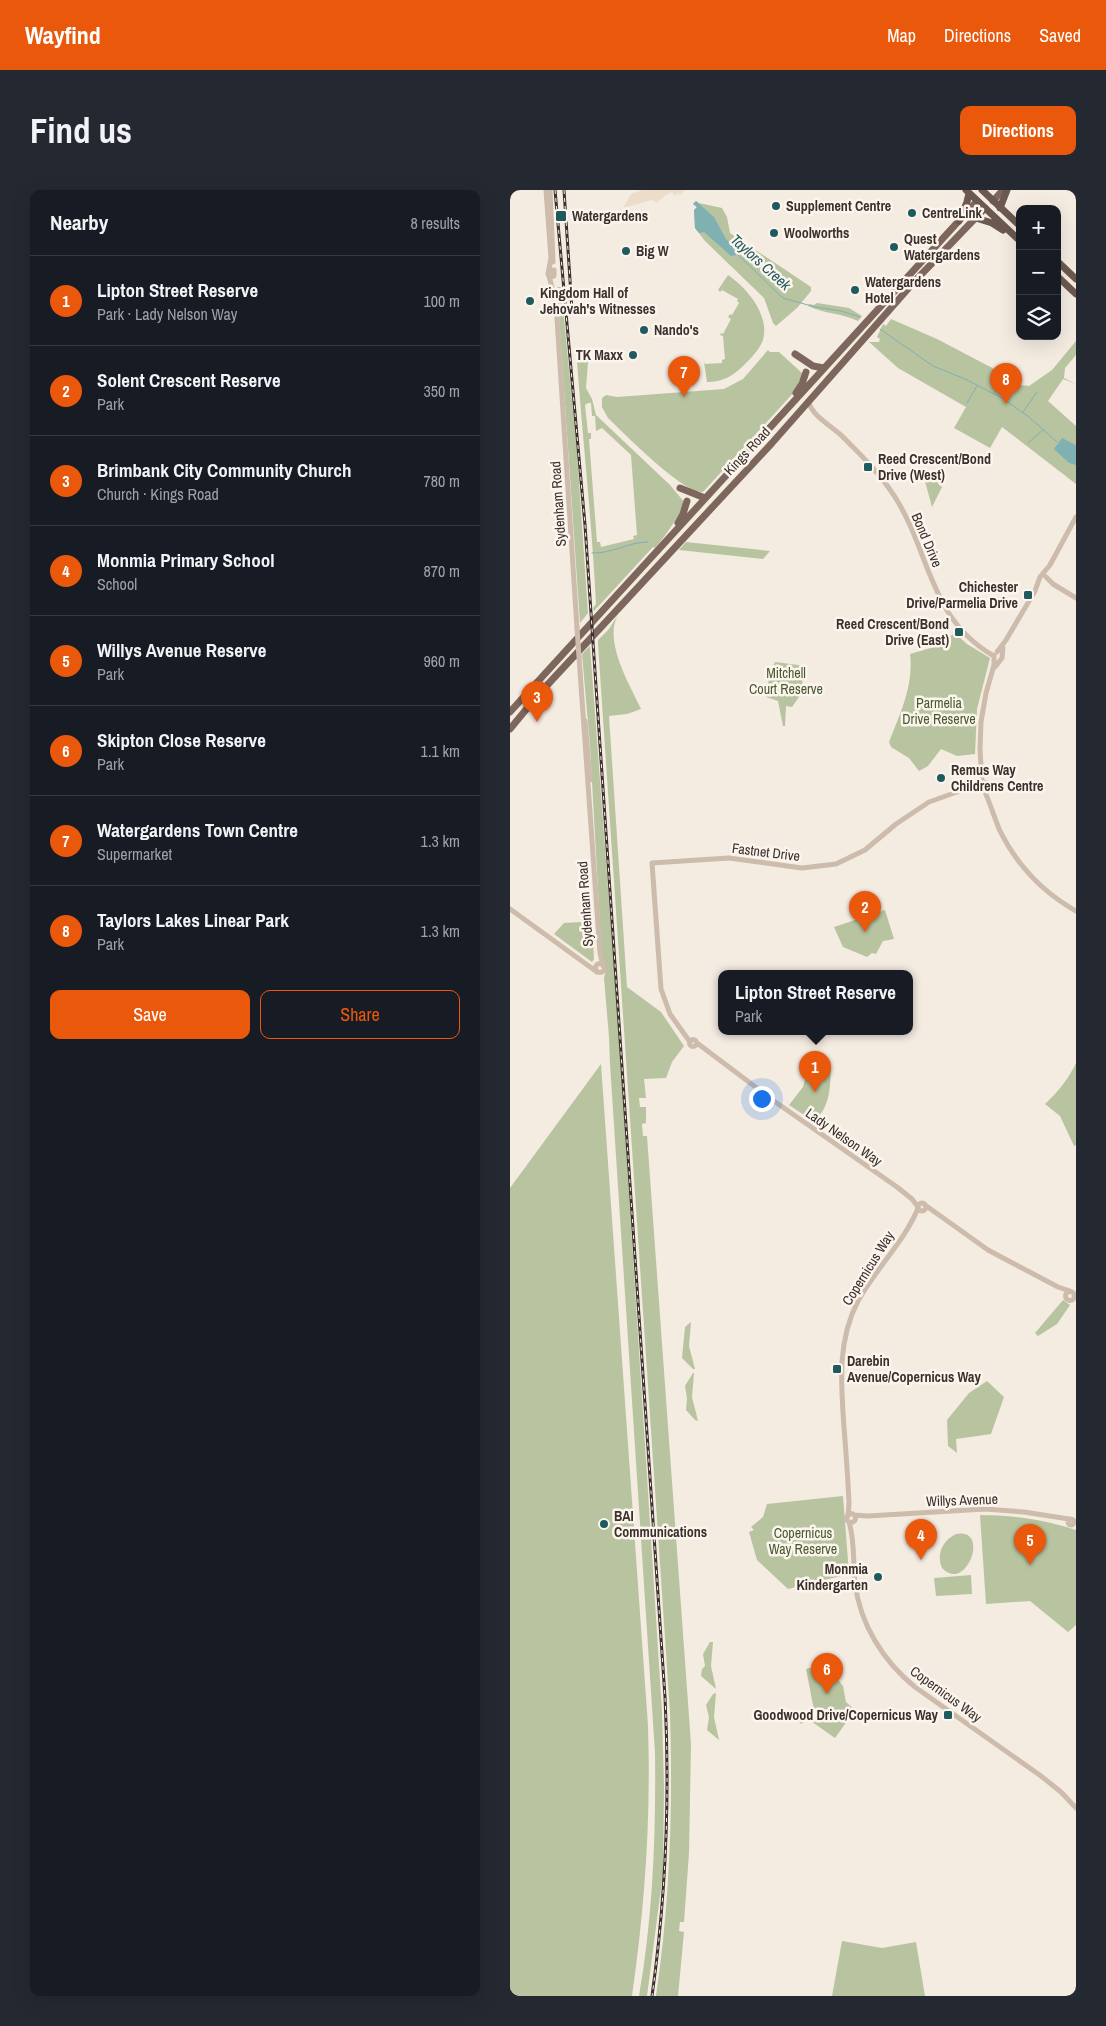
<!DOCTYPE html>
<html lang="en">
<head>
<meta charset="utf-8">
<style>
  :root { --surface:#171b24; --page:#242831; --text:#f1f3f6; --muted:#9ea1a6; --line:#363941; --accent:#ea580c }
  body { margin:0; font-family:"Archivo Narrow",sans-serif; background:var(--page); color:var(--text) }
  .controls { position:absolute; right:15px; top:15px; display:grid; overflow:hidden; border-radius:10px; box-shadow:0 5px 20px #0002 }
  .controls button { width:45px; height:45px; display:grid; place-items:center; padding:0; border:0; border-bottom:1px solid var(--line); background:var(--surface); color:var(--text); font:25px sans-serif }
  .you { position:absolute; left:251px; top:908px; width:18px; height:18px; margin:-12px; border:4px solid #fff; border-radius:50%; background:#1a73e8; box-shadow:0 0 0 8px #1a73e833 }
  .badge { display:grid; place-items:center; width:32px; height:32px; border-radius:50%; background:var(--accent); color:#fff; font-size:16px; font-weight:700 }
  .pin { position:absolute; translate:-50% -41px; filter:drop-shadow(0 1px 2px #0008) }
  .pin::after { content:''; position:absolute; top:26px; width:18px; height:15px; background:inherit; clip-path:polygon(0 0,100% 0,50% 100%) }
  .popup { position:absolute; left:208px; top:780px; width:195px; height:65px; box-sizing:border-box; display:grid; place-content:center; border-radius:10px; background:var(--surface); filter:drop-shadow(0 1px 4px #0005); font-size:16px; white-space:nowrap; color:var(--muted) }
  .popup b { font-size:19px; color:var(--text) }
  .popup::after { content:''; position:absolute; left:50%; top:100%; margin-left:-10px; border:10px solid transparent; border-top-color:var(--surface) }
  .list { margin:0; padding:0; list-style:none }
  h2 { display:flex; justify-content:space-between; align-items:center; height:65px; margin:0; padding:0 20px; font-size:21px }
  h2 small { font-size:16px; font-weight:400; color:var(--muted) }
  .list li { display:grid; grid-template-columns:32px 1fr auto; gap:15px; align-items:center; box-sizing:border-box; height:90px; padding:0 20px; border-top:1px solid var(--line) }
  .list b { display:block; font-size:19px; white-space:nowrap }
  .list p { margin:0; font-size:16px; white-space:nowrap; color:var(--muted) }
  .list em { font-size:16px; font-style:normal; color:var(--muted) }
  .actions { display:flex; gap:10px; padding:15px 20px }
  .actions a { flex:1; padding:11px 0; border:1px solid var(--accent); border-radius:10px; text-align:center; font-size:18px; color:var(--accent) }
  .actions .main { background:var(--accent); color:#fff }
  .icon { flex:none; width:28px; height:28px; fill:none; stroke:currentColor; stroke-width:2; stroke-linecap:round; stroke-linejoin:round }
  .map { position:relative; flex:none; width:566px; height:1806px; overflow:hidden; border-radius:10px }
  header { display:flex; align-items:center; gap:30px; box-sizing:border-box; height:70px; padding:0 25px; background:var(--accent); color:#fff }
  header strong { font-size:24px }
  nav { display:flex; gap:28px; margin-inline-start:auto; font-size:18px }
  .intro { display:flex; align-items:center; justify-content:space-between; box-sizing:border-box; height:120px; padding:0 30px }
  h1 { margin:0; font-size:35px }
  .button { padding:12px 22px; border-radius:10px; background:var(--accent); color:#fff; font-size:18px; font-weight:700 }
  main { display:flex; gap:30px; padding:0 30px }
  aside { flex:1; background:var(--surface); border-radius:10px; box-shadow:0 5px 20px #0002 }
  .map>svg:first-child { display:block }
  .green { fill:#b8c4a0; fill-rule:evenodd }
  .plaza { fill:#ecdcc8 }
  .water { fill:#7fb0b2 }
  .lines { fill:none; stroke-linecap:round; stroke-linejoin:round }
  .stream { stroke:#7fb0b2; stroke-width:1 }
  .tertiary { stroke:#cdbbac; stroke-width:5 }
  .primary { stroke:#7d675c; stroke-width:7 }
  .trunk { stroke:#6c584f; stroke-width:7 }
  .rail-casing { stroke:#3b302b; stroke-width:3 }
  .rail { stroke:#fbf5ee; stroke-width:1; stroke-dasharray:4; stroke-linecap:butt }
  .tertiary-bridge { stroke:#cdbbac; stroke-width:5 }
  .poi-dot { fill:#1f5a5e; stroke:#fbf5ee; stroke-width:2 }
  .labels { text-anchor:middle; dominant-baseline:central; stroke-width:5; stroke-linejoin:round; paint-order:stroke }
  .poi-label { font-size:14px; font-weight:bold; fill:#3b302b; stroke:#fbf5ee; text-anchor:start }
  .street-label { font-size:14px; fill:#3b302b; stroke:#fbf5ee }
  .park-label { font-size:14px; fill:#4a5a2e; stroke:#fbf5ee }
  .water-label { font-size:15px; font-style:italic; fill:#1f5a5e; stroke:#fbf5ee }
</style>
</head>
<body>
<header>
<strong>Wayfind</strong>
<nav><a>Map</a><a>Directions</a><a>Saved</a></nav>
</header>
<div class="intro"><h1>Find us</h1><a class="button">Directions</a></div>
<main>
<aside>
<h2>Nearby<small>8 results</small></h2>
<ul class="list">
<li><span class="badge">1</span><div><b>Lipton Street Reserve</b><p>Park · Lady Nelson Way</p></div><em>100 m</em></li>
<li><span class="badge">2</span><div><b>Solent Crescent Reserve</b><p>Park</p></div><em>350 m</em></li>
<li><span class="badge">3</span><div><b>Brimbank City Community Church</b><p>Church · Kings Road</p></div><em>780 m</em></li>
<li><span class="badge">4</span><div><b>Monmia Primary School</b><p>School</p></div><em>870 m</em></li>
<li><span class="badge">5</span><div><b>Willys Avenue Reserve</b><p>Park</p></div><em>960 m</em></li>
<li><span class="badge">6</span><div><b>Skipton Close Reserve</b><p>Park</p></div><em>1.1 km</em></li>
<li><span class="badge">7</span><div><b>Watergardens Town Centre</b><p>Supermarket</p></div><em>1.3 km</em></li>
<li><span class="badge">8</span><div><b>Taylors Lakes Linear Park</b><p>Park</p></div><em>1.3 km</em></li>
</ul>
<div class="actions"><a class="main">Save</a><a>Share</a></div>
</aside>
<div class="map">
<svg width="566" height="1806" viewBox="0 0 566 1806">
  <rect width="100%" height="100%" fill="#f4ebe1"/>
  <path class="green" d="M 186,11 L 189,13 L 212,18 L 217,27 L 220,43 L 301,97 L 301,101 L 287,118 L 266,136 L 263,133 L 254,108 L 195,51 L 185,38 L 184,20 L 187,17 L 183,14 Z
    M 218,85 C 237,98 260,125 253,150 C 250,158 243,166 237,172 C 225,185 214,192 197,192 L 194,172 L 195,174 L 212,173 L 212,170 L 215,169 L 213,146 L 210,145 L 211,143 L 213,144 L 221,129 L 218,127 L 220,124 L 222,125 L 229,113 L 227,111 L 228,109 L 212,100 L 210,102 L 208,100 Z
    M 47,97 L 51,97 L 67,262 L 78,423 L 70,433 Z
    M 307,113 L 339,118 L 352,126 L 348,131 C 332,123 314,124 298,116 L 299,114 L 304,115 Z
    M 381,129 L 427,149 L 488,181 L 503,194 L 519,196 L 542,180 L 566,151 L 566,165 L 555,178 L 554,188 L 566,194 L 553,189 L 538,211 L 566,236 L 566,294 L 492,237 L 480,258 L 444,238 L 456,217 L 388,178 L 359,152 L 369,152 L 370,149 L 367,147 L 373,134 L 376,136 Z
    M 258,160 L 260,162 L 269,162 L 292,183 L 292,185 L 286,200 L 193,302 C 172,303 115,244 98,228 L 92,217 L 92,208 L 96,205 L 107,207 L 214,199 L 233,189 Z
    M 67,172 L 78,172 L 76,198 L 82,209 L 86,225 L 160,295 L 175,313 C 167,329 157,344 145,358 L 143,357 L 84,421 L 83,418 L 86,414 C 82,333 73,253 67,172 ZM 78,213 L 81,213 L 82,226 L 85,226 L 86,241 L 92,238 L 121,265 L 127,345 L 123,346 L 124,349 L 91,357 L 90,352 L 87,352 L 79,249 L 81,249 L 81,243 L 78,243 L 75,215 Z
    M 413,284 L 419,284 L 432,297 L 422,317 Z
    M 176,352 L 260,361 L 253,369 L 169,360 Z
    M 108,425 C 93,451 120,495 131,519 L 117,524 L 99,526 L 117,797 L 151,822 L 174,856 L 162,872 L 156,888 L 134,889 L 136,908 L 129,908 L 130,917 L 136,917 L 136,933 L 132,934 L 133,946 L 137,946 L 181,1554 L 179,1663 L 174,1732 L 170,1732 L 169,1741 L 174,1742 L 168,1806 L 146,1806 C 160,1712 163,1617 160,1522 L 88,454 L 88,450 L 99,439 Z
    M 445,443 L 457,454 L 480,468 L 467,519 L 465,564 L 447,566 L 431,559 L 418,576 L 409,581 L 399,568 L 381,557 L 379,552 C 390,524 404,495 400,464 L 424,457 Z
    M 80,456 L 109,846 L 152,1522 L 154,1596 L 153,1683 L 137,1806 L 129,1806 C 143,1726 146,1644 145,1563 L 100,874 L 99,847 L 94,788 L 96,780 L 92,771 L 80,556 L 72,464 Z
    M 265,472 L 296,476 L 289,507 L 282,517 L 276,516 L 275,536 L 273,536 L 268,511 L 256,507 C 255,500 262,479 265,472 Z
    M 375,720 L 384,749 L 373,751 L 366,764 L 362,763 L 357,767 L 333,757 L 324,737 Z
    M 78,731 L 82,731 L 84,769 L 82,772 L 44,744 L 54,733 L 71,732 L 72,735 L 77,735 Z
    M 300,871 L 321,876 C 320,895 321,919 303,931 L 279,915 L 293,897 Z
    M 566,873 L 566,955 L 564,956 L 550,926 L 535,914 C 548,902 559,888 566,873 Z
    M 91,874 L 138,1536 C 141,1627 135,1716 122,1806 L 0,1806 L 0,998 Z
    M 553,1110 L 560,1115 L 547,1134 L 528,1146 L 525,1143 Z
    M 181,1132 L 179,1156 L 185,1179 L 183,1179 L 172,1168 L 175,1137 Z
    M 183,1183 L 184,1183 L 182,1207 L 188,1231 L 185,1230 L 176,1220 L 177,1208 L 175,1196 Z
    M 477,1191 L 494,1207 L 481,1244 L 446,1249 L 447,1263 L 438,1256 L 437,1230 L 459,1203 Z
    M 333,1306 L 339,1384 L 278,1399 L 247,1370 L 239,1342 L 244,1340 L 241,1337 L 253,1327 L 257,1314 Z
    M 470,1325 C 503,1325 535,1330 566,1340 L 566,1435 L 558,1442 L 520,1411 L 476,1414 Z
    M 446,1344 C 481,1337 456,1404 432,1378 C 426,1364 433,1350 446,1344 Z
    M 461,1385 L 462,1404 L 426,1406 L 424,1388 Z
    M 200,1452 L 203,1452 L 201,1476 L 206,1499 L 191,1486 L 192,1479 L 195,1476 L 193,1464 Z
    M 315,1474 L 333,1496 L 336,1512 L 345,1520 L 325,1548 L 298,1529 L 291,1534 L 287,1528 L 304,1520 L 296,1479 Z
    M 206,1503 L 204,1527 L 209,1550 L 197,1540 L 199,1527 L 196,1515 L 203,1504 Z
    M 332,1751 L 372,1758 L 406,1752 L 415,1806 L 322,1806 Z"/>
  <path class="plaza" d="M 133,0 L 175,0 L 170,5 L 168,3 L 165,6 L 161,2 L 149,10 L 148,13 L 142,10 L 113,18 L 121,4 Z"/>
  <path class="water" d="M 186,11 L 204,27 L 216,49 L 228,61 L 226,65 L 221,66 L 194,42 L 189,43 L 185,38 L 184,20 L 187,17 L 183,14 Z
    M 552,248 L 566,255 L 566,275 L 559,273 L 544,259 Z"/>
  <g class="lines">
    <path class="stream" d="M 226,63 L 273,108 L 305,117 L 331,121 L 350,127
      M 370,139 L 423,176 L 455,189 L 492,208 L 519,227 L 547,252
      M 457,213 L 467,196
      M 513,222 L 527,202
      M 518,253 L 533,240
      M 82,363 C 102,364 118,352 138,352"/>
    <path class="tertiary" d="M 36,0 L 41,68 L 38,84 L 40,87 L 44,86 L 44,80 L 39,81
      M 40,0 L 43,72
      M 39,86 L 46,113 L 67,438
      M 298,211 C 304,229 323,236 335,249 C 353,267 371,285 385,307 C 421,364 419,429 484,466
      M 536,387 L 543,394 L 566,408
      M 487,462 L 496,450 L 525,401 L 530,387 L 540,375 L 566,327
      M 69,467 L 90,763 L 93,776
      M 485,477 L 492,468 L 493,458
      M 75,531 L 80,590
      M471 595a3 3 0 1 1 6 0a3 3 0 1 1-6 0Z
      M 472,593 L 470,559 L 471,532 L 476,503 L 484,475 L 484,466
      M 473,598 C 480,612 484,627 490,641 C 507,675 534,703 566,721
      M 0,719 L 87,782
      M85.5 778a4.5 4.5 0 1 1 9 0a4.5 4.5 0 1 1-9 0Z
      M179.5 853a3.5 3.5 0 1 1 7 0a3.5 3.5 0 1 1-7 0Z
      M 180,852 L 160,824 L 151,799 L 142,673 L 219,668 L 292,678 L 326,674 L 355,660 L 386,634 L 419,612 L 472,593
      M 187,853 L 264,911 L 387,997 L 402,1009 L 408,1017
      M408 1017a4 4 0 1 1 8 0a4 4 0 1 1-8 0Z
      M 415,1015 L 478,1060 L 548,1097 L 560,1101
      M555.5 1106a4.5 4.5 0 1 1 9 0a4.5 4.5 0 1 1-9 0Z
      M336.5 1328a4.5 4.5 0 1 1 9 0a4.5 4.5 0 1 1-9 0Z
      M 344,1325 L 358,1326 L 475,1319 L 514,1322 L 559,1329
      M 338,1326 L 339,1313 C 338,1288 336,1263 334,1237 C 331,1194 327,1151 348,1111 C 365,1080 396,1049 408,1018
      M558 1332a3 3 0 1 1 6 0a3 3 0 1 1-6 0Z
      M 339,1332 C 345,1351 343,1373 345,1393 C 350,1434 373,1471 405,1497 L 531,1586 L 551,1602 L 566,1618"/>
    <path class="primary" d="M 483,11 L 493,0
      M 285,164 L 303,176 L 314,178
      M 286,203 L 292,194 L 296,182
      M 170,298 L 195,308
      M 168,333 L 173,324 L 177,311
      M 0,522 L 467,11
      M 0,539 L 28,505 L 262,253 L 404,92 L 475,18"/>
    <path class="trunk" d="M 456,0 L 510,51
      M 472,0 L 510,36
      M 490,18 L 497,0
      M 466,28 L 482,33 L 493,40
      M 449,31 L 457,12 L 459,3
      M 547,71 L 566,89
      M 547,86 L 566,104"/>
    <defs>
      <path id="rail" d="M 45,0 L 75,335 L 155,1507 C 160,1607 156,1706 142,1806
        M 54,0 L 62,120"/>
    </defs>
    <use href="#rail" class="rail-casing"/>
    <use href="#rail" class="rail"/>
    <path class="tertiary-bridge" d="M 67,438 L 69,467"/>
  </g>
  <g class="poi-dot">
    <circle cx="266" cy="16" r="5"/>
    <circle cx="402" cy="23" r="5"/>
    <rect x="45" y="20" width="12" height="12" rx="2.5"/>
    <circle cx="264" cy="43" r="5"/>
    <circle cx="384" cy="57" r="5"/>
    <circle cx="116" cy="61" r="5"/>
    <circle cx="345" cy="100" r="5"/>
    <circle cx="20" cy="111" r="5"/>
    <circle cx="134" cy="140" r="5"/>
    <circle cx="123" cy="165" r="5"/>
    <rect x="353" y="272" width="10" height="10" rx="2.5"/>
    <rect x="513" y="400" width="10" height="10" rx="2.5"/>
    <rect x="444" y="437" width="10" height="10" rx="2.5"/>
    <circle cx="431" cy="588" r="5"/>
    <rect x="322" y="1174" width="10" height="10" rx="2.5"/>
    <circle cx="94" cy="1334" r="5"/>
    <circle cx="368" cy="1387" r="5"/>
    <rect x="433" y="1520" width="10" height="10" rx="2.5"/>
  </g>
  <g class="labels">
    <g class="poi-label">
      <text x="276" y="16">Supplement Centre</text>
      <text x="412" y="23">CentreLink</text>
      <text x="62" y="26">Watergardens</text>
      <text x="274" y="43">Woolworths</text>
      <text x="394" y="49">Quest<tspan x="394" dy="16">Watergardens</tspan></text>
      <text x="126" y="61">Big W</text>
      <text x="355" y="92">Watergardens<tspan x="355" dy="16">Hotel</tspan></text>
      <text x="30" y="103">Kingdom Hall of<tspan x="30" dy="16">Jehovah's Witnesses</tspan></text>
      <text x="144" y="140">Nando's</text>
      <text x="113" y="165" text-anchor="end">TK Maxx</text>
      <text x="368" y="269">Reed Crescent/Bond<tspan x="368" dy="16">Drive (West)</tspan></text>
      <text x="508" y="397" text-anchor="end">Chichester<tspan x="508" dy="16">Drive/Parmelia Drive</tspan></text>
      <text x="439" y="434" text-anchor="end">Reed Crescent/Bond<tspan x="439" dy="16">Drive (East)</tspan></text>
      <text x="441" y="580">Remus Way<tspan x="441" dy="16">Childrens Centre</tspan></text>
      <text x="337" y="1171">Darebin<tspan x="337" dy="16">Avenue/Copernicus Way</tspan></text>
      <text x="104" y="1326">BAI<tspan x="104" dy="16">Communications</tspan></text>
      <text x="358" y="1379" text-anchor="end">Monmia<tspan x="358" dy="16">Kindergarten</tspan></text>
      <text x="428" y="1525" text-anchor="end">Goodwood Drive/Copernicus Way</text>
    </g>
    <g class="street-label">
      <text transform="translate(237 261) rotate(-47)">Kings Road</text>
      <text transform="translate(48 314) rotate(-94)">Sydenham Road</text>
      <text transform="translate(417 350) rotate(67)">Bond Drive</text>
      <text transform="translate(256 662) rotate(7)">Fastnet Drive</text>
      <text transform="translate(75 714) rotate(-94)">Sydenham Road</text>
      <text transform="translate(334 947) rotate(35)">Lady Nelson Way</text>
      <text transform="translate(358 1078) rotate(-58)">Copernicus Way</text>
      <text transform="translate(452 1310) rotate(-2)">Willys Avenue</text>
      <text transform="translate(436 1504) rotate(36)">Copernicus Way</text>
    </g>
    <g class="park-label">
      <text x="276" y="483">Mitchell<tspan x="276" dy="16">Court Reserve</tspan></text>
      <text x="429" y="513">Parmelia<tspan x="429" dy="16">Drive Reserve</tspan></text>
      <text x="293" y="1343">Copernicus<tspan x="293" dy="16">Way Reserve</tspan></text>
    </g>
    <g class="water-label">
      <text transform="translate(251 72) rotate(42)">Taylors Creek</text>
    </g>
  </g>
</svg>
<div class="controls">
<button>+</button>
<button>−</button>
<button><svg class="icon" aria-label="layers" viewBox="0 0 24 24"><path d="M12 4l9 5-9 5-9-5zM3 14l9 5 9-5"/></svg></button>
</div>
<div class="you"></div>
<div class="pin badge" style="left:305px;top:902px">1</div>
<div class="popup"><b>Lipton Street Reserve</b>Park</div>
<div class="pin badge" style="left:355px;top:742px">2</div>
<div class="pin badge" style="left:27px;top:532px">3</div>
<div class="pin badge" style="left:411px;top:1370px">4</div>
<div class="pin badge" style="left:520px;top:1375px">5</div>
<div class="pin badge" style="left:317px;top:1504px">6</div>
<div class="pin badge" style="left:174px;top:207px">7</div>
<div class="pin badge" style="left:496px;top:214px">8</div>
</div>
</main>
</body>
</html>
